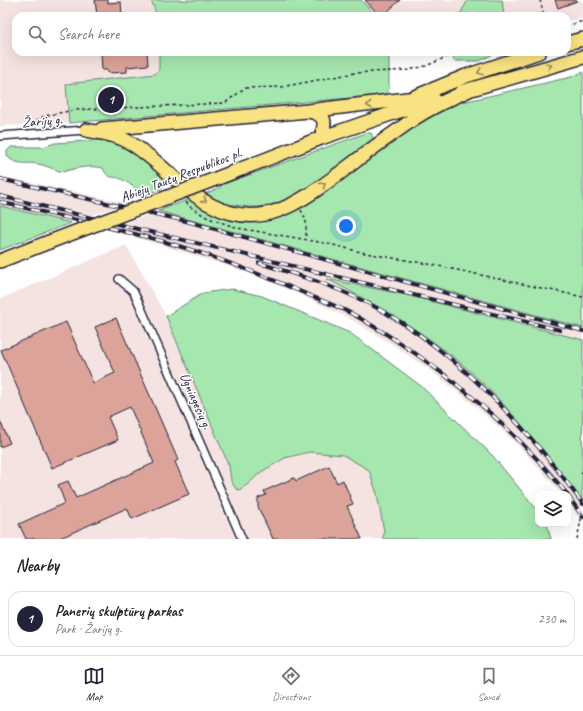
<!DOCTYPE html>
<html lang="en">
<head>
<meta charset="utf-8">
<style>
  :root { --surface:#fff; --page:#f6f6f6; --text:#222; --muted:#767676; --line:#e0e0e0; --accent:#22223b }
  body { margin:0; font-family:Caveat,sans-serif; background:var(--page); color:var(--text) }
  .controls { position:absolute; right:12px; bottom:12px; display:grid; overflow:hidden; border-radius:8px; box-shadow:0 4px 16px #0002 }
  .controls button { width:36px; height:36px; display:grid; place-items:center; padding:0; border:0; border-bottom:1px solid var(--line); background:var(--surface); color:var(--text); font:20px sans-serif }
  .you { position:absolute; left:346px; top:226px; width:14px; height:14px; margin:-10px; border:3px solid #fff; border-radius:50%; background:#1a73e8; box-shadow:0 0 0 6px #1a73e833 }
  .badge { display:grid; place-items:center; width:26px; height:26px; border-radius:50%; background:var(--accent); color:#fff; font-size:13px; font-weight:700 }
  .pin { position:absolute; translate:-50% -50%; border:2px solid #fff; box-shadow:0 1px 4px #0006 }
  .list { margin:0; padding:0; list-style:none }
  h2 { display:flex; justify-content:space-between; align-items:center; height:52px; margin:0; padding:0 16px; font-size:17px }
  h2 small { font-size:13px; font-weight:400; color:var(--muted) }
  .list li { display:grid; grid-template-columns:26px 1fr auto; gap:12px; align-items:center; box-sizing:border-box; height:56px; margin:0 8px 8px; padding:0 8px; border:1px solid var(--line); border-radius:12px }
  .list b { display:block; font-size:15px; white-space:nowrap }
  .list p { margin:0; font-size:13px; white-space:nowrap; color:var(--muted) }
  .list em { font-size:13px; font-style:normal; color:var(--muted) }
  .icon { flex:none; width:22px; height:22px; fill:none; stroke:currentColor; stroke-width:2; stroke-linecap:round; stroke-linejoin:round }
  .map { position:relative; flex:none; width:583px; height:539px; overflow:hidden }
  .search { position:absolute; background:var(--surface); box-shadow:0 4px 16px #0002; left:12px; right:12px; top:12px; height:44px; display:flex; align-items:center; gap:10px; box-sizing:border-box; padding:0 14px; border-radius:12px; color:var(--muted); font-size:15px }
  .sheet { height:116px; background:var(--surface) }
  nav { display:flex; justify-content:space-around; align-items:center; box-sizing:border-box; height:56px; border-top:1px solid var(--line); background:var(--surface); font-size:11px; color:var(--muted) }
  nav a { display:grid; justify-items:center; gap:2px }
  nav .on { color:var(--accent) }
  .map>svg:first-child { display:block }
  .built { fill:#f4e3e1 }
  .green { fill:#a6e6af; stroke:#648475 }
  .building { fill:#dca39a; stroke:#22223b }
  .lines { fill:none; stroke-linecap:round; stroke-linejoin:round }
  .street-casing { stroke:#22223b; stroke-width:10 }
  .highway-casing { stroke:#22223b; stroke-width:16 }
  .path { stroke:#22223b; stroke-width:1.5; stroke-dasharray:3 3; stroke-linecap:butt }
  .street { stroke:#fff; stroke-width:7 }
  .highway { stroke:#f8e281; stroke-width:13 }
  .rail-casing { stroke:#22223b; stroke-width:4 }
  .rail { stroke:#fff; stroke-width:2.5; stroke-dasharray:8; stroke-linecap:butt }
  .highway-bridge-casing { stroke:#22223b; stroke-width:16; stroke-linecap:butt }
  .path-bridge { stroke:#22223b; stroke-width:1.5; stroke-dasharray:3 3; stroke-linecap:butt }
  .highway-bridge { stroke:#f8e281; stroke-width:13 }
  .oneway { stroke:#8d825e }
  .labels { text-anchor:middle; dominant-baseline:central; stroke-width:3; stroke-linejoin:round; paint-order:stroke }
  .street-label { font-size:14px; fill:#22223b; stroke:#fff }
</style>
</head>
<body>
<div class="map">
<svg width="583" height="539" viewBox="0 0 583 539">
  <rect width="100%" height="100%" fill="#fff"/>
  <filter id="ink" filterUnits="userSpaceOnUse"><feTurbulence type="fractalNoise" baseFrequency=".025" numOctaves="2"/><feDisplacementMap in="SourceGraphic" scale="8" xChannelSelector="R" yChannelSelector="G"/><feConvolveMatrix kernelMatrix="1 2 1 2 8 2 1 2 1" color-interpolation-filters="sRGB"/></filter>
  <g filter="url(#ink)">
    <path class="built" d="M 0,0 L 151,0 L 157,16 L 16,16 L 16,52 L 159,52 L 159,69 L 155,74 L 66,84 L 69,123 L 0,126 Z
      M 361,0 L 468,0 L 459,16 L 376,16 Z
      M 502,0 L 583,0 L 583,18 L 567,21 L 567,16 L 504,16 L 501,3 Z
      M 0,176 L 126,203 L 71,223 L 0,206 Z
      M 158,211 L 583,328 L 583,340 L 406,295 L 329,280 L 408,323 L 457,359 L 486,386 L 514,415 L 582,500 L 578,517 L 568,503 L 568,494 L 562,494 L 516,443 L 475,406 L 434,373 L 390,343 L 348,318 L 301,295 L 246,272 L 161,245 L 107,230 Z
      M 126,245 L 166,316 L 229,466 L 231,481 L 247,485 L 261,472 L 285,458 L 309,452 L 343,455 L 369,470 L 377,494 L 384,531 L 383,539 L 0,539 L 0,299 Z"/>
    <path class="green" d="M 151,0 L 361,0 L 376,16 L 157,16 Z
      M 468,0 L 502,0 L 504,16 L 459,16 Z
      M 159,52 L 389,52 L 389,90 L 383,95 L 69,123 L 66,84 L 155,74 L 159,69 Z
      M 451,52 L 498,52 L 479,61 L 454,61 Z
      M 583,72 L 583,328 L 158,211 L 190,199 L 198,206 L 209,211 L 270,219 L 282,217 L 306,205 L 419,121 L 450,105 L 571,77 Z
      M 366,133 L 371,133 L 374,140 L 298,198 L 269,207 L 249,207 L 220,203 L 210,197 L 207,193 L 221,187 L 221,185 Z
      M 102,140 L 133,149 L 163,174 L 164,182 L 161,189 L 144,196 C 137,190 131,184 123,180 C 113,174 109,182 103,168 C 91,165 74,168 63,172 C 54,170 46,165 38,164 C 26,162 16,166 7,156 L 7,151 L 11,147 L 43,147 L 55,143 Z
      M 0,206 L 71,223 L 0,250 Z
      M 327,279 L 406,295 L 583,340 L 582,500 C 543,451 505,399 456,359 C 416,327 373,303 327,279 Z
      M 232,289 L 262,296 L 350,333 L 421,386 L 492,455 L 538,511 L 538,524 L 547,524 L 551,539 L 383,539 L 384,531 L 377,494 L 369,470 L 343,455 L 309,452 L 285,458 L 261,472 L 247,485 L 239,490 L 236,489 L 231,481 L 229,466 L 166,316 L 203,293 Z"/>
    <path class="building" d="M 95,0 L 108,0 L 108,3 L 121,2 L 122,16 L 97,16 Z
      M 365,0 L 400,0 L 383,16 L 380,16 Z
      M 555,0 L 577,0 L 577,1 L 558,8 Z
      M 101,52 L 147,52 L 148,65 L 127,67 L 127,72 L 108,73 L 108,70 L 102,70 Z
      M 116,318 L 178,460 L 175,462 L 189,494 L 132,519 L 127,508 L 58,539 L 26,539 L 19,524 L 65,503 L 58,485 L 68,481 L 76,498 L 154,463 L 130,407 L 108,417 L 118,440 L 52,468 L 1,350 L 66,322 L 93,383 L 115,373 L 95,327 Z
      M 0,421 L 10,443 L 0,447 Z
      M 329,466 L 337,483 L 343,480 L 353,504 L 347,506 L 362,539 L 273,539 L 258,507 L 258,498 L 266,495 L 264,491 L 294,478 L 296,481 Z"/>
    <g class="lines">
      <defs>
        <path id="street" d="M 0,136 L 86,130
          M 119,279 L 133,291 L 138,301 L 242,539"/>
        <path id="highway" d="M 567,43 L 583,39
          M 461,92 L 583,57
          M 400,103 L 466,76 L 539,52
          M 308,111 C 327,115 326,122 321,138
          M 102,129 L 308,111 L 407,99
          M 86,130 C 100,133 114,134 127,141 C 158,158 180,189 211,205 C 262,232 300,202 340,173 C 362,156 385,139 408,123 C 426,109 448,100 469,90
          M 218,178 L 321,138 L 434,99
          M 0,261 L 49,242"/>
      </defs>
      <use href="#street" class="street-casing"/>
      <use href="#highway" class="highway-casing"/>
      <path class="path" d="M 540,0 L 544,16
        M 567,26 L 583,21
        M 26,127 L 44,116 L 74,110 L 225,103 L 245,88 L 281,87 L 355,73 L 408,70 L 426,66 L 458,52
        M 186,202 L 189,206 L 208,218 L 238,228 L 325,243 L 365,253 L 434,265 L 583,297
        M 301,210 L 306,220 L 306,239
        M 581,472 L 583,473"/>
      <use href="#street" class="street"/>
      <use href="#highway" class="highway"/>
      <defs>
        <path id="rail" d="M 0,179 L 186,221 L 583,331
          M 0,196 L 560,330
          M 0,202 C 54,215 109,227 162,241 C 211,255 258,273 304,293 C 322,301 341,307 358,317 C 436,362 510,423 567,494
          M 259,263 C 302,276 347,290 386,313 C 464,359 530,431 583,504
          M 568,496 L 583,517"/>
      </defs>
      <use href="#rail" class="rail-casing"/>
      <use href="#rail" class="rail"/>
      <defs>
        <path id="highway-bridge" d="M 49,242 L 218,178"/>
      </defs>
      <use href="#highway-bridge" class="highway-bridge-casing"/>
      <path class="path-bridge" d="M 577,539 L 583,510"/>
      <use href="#highway-bridge" class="highway-bridge"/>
    </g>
    <defs><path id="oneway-chevron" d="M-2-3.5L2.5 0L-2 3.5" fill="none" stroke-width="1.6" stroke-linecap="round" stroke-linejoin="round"/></defs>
    <g class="oneway">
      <use href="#oneway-chevron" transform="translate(549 66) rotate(-15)"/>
      <use href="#oneway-chevron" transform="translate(480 72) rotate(161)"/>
      <use href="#oneway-chevron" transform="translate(369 105) rotate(174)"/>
      <use href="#oneway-chevron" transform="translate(323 185) rotate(-36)"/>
      <use href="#oneway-chevron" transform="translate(204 200) rotate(33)"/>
    </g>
  </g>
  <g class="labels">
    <g class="street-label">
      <text transform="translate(42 121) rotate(-5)">Žarijų g.</text>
      <text transform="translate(181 175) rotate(-21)">Abiejų Tautų Respublikos pl.</text>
      <text transform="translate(196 401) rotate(66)">Ugniagesių g.</text>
    </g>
  </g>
</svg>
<div class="controls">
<button><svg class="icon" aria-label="layers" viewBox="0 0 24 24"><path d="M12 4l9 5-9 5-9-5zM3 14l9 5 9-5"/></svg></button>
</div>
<div class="you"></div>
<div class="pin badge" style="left:111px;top:100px">1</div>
<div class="search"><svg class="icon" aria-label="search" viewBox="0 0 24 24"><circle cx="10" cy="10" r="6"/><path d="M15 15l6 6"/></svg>Search here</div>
</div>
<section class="sheet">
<h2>Nearby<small></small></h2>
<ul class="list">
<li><span class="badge">1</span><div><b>Panerių skulptūrų parkas</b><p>Park · Žarijų g.</p></div><em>230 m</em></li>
</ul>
</section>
<nav>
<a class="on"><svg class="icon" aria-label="map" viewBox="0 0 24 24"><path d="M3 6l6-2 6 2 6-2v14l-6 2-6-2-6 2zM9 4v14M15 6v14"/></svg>Map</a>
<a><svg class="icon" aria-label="directions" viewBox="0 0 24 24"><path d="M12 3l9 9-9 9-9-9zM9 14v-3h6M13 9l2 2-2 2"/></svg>Directions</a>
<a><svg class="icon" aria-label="saved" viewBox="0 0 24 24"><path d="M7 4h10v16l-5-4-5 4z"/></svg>Saved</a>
</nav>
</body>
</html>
